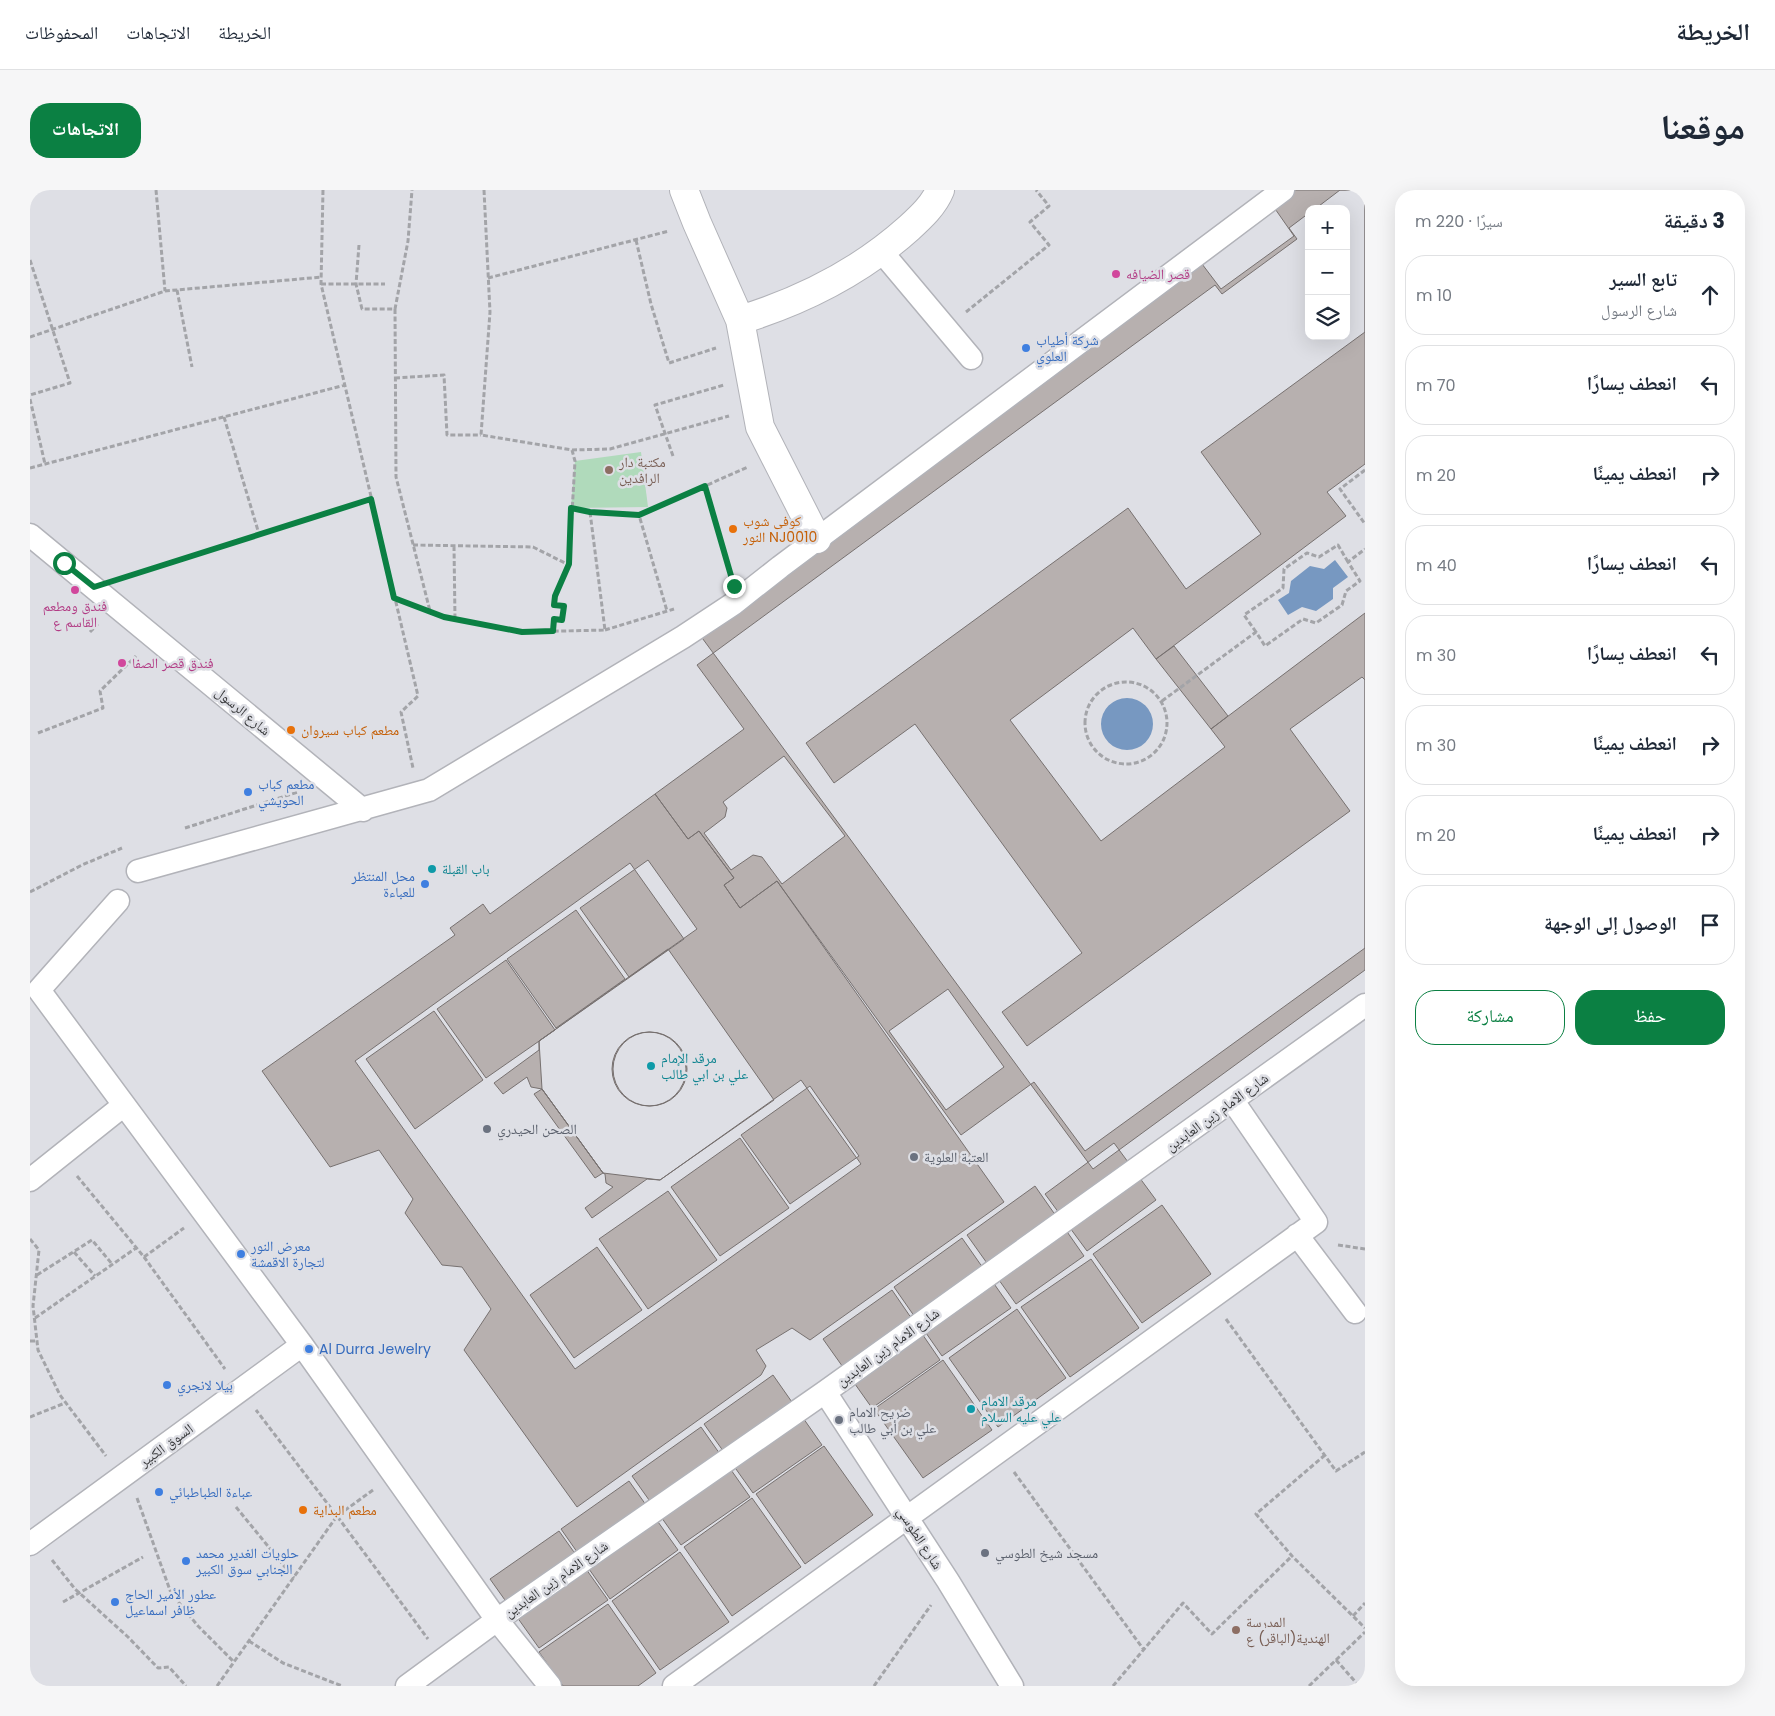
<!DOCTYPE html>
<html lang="ar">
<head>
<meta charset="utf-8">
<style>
  :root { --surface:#fff; --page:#f6f6f7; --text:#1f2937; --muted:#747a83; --line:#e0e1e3; --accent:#0b8043 }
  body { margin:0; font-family:Poppins,"Noto Naskh Arabic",sans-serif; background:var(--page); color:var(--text); direction:rtl }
  .controls { position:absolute; right:15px; top:15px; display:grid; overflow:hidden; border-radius:10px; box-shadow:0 5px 20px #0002 }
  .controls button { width:45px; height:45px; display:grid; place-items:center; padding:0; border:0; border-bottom:1px solid var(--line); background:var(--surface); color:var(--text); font:25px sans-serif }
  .stop { position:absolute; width:15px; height:15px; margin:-11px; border:4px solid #0b8043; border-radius:50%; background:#fff }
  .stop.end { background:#0b8043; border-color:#fff; box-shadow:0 1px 5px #0008 }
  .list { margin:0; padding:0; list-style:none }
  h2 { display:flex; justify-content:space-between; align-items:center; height:65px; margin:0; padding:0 20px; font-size:21px }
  h2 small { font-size:16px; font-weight:400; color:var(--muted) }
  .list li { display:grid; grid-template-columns:32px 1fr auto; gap:15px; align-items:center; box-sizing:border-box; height:80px; margin:0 10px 10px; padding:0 10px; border:1px solid var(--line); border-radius:20px }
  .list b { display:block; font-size:19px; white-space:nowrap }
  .list p { margin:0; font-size:16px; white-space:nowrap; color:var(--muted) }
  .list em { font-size:16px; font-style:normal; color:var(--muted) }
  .actions { display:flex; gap:10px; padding:15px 20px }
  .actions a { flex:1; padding:11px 0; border:1px solid var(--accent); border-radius:20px; text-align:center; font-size:18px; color:var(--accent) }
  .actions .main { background:var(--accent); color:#fff }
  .icon { flex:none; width:28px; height:28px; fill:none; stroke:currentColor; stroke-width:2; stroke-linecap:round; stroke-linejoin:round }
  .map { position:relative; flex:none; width:1335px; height:1496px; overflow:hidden; direction:ltr; border-radius:20px }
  header { display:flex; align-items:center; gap:30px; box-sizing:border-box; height:70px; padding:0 25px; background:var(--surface); border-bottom:1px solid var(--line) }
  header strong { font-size:24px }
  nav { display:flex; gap:28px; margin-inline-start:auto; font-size:18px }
  .intro { display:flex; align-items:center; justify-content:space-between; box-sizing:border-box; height:120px; padding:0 30px }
  h1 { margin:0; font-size:35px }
  .button { padding:12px 22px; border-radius:20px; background:var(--accent); color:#fff; font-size:18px; font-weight:700 }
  main { display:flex; gap:30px; padding:0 30px }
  aside { flex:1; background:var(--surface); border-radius:20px; box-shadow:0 5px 20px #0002 }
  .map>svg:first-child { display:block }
  .green { fill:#b0dabb }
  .water { fill:#7798c1 }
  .building { fill:#b7b0af; stroke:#777170; fill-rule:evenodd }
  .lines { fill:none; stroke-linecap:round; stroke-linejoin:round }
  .pedestrian-casing { stroke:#b2b3b9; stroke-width:25 }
  .minor-casing { stroke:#b2b3b9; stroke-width:30 }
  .path { stroke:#a3a4a8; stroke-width:3; stroke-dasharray:5 2.5; stroke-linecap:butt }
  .pedestrian { stroke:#fff; stroke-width:22 }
  .minor { stroke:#fff; stroke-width:28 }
  .route { stroke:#0b8043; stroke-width:6 }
  .hotel-dot { fill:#d1479c; stroke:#dedfe5; stroke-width:2 }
  .shop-dot { fill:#3f7fe0; stroke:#dedfe5; stroke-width:2 }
  .education-dot { fill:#8d6e63; stroke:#dedfe5; stroke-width:2 }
  .food-dot { fill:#e8710a; stroke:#dedfe5; stroke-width:2 }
  .culture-dot { fill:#0f9aa8; stroke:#dedfe5; stroke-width:2 }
  .worship-dot { fill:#6b7280; stroke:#dedfe5; stroke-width:2 }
  .labels { text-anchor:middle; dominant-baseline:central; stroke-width:5; stroke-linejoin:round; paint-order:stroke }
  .hotel-label { font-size:14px; fill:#b23c85; stroke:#dedfe5; text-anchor:start }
  .shop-label { font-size:14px; fill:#366cbe; stroke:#dedfe5; text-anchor:start }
  .education-label { font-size:14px; fill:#785e54; stroke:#dedfe5; text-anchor:start }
  .food-label { font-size:14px; fill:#c56008; stroke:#dedfe5; text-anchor:start }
  .street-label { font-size:14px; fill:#363739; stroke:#dedfe5 }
  .culture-label { font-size:14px; fill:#0d838f; stroke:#dedfe5; text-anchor:start }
  .worship-label { font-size:14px; fill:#5b616d; stroke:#dedfe5; text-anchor:start }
</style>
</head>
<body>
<header>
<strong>الخريطة</strong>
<nav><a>الخريطة</a><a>الاتجاهات</a><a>المحفوظات</a></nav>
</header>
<div class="intro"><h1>موقعنا</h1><a class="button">الاتجاهات</a></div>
<main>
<aside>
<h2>3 دقيقة<small>سيرًا · 220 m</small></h2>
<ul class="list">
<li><svg class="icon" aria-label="ahead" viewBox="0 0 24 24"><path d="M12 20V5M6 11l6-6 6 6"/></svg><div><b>تابع السير</b><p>شارع الرسول</p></div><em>10 m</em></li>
<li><svg class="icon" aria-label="left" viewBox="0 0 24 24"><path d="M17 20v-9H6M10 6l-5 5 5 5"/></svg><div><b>انعطف يسارًا</b></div><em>70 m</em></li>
<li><svg class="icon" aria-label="right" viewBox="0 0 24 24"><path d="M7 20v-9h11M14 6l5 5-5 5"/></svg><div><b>انعطف يمينًا</b></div><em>20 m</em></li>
<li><svg class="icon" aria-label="left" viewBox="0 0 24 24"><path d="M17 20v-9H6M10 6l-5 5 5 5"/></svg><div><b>انعطف يسارًا</b></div><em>40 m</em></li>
<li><svg class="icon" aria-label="left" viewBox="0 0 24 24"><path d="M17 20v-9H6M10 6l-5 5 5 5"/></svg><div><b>انعطف يسارًا</b></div><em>30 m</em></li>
<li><svg class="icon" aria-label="right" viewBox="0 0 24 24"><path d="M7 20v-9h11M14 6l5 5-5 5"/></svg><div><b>انعطف يمينًا</b></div><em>30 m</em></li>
<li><svg class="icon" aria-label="right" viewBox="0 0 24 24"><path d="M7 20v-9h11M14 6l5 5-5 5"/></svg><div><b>انعطف يمينًا</b></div><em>20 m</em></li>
<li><svg class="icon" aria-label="arrive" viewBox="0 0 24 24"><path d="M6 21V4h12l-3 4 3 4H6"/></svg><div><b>الوصول إلى الوجهة</b></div></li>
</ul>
<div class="actions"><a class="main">حفظ</a><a>مشاركة</a></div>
</aside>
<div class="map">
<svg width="1335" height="1496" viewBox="0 0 1335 1496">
  <rect width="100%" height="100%" fill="#dedfe5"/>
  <path class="green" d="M 611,262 L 618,317 L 541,318 L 545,271 Z"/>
  <path class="water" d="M 1305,370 L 1318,387 L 1303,398 L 1303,409 L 1286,421 L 1272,417 L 1258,425 L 1248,410 L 1259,403 L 1261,391 L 1280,376 L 1294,379 Z
    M1071 534a26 26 0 1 1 52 0a26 26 0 1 1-52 0Z"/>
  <path class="building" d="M 1258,0 L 1335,0 L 1335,274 L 1297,302 L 1316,326 L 1126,469 L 1103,438 L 980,530 L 1071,651 L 1195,557 L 1181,539 L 1335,423 L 1335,780 L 1063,979 L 667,441 L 1169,70 L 1191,99 L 1264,46 L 1241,13 ZM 1279,19 L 1316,19 L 1316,146 L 1279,146 Z
    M 1310,0 L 1335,0 L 1335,142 L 1171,262 L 1231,344 L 1156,399 L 1098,318 L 776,553 L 804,593 L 885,534 L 1052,763 L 972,822 L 997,856 L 1320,621 L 1260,539 L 1332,487 L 1335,490 L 1335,758 L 1055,961 L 1004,892 L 931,945 L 747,691 L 710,718 L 694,695 L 704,688 L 669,641 L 658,649 L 625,604 L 714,539 L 667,475 L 1185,95 L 1192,104 L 1267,49 L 1259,38 L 1279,23 L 1279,146 L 1316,146 L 1316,19 L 1285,19 ZM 754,566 L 815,646 L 752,694 L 732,667 L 723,665 L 701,680 L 674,643 L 695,627 L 697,618 L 693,612 ZM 918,799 L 974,877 L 916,920 L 859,841 Z
    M 1144,456 L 1198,526 L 1181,539 L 1126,469 Z
    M 625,604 L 658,649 L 669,641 L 704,688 L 694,695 L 710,718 L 747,691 L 974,1012 L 780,1150 L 762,1138 L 726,1160 L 736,1176 L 731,1185 L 547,1317 L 434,1160 L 461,1119 L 432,1077 L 412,1075 L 375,1023 L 383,1009 L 349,960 L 300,977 L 232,881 L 425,745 L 420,738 L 453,714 L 460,724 ZM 600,673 L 654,749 L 509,851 L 509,860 L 464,893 L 473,904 L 497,887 L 501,897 L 512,899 L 573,983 L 575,984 L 576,993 L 583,997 L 555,1018 L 562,1028 L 617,989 L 630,990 L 771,890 L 831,974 L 545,1179 L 325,871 Z
    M 618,670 L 667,739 L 599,787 L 550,718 Z
    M 546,720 L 595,789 L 526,838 L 477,769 Z
    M 638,759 L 744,910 L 630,990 L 573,983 L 512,899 L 509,851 Z
    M 476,770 L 525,840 L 456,888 L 407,819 Z
    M 404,821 L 453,890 L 385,939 L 336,869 Z
    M583 879a37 37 0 1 1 74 0a37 37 0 1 1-74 0Z
    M582 879a37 37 0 1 1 74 0a37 37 0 1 1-74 0Z
    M 780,896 L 829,966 L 760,1014 L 711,945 Z
    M 512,899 L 573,983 L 565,988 L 504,904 Z
    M 710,948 L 759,1018 L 690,1066 L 641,997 Z
    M 1084,953 L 1126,1010 L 1057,1061 L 1015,1004 Z
    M 1005,996 L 1054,1066 L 986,1114 L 937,1045 Z
    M 638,1001 L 687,1070 L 618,1119 L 569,1049 Z
    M 1132,1015 L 1181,1084 L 1112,1133 L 1063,1064 Z
    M 932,1048 L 981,1118 L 912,1166 L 864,1097 Z
    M 567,1057 L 612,1120 L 544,1168 L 500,1105 Z
    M 1061,1069 L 1109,1138 L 1040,1187 L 991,1117 Z
    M 862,1100 L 910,1170 L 842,1218 L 793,1149 Z
    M 987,1119 L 1036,1188 L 968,1237 L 919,1168 Z
    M 913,1170 L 962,1240 L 893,1288 L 844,1219 Z
    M 743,1185 L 792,1255 L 723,1303 L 674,1234 Z
    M 671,1237 L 720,1307 L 651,1355 L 602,1286 Z
    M 794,1256 L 843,1325 L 775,1374 L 726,1304 Z
    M 599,1291 L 648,1360 L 580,1409 L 531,1339 Z
    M 722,1308 L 771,1377 L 702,1426 L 654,1357 Z
    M 529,1341 L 578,1410 L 509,1458 L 460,1389 Z
    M 650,1362 L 699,1432 L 630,1480 L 582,1411 Z
    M 578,1414 L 626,1483 L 608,1496 L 533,1496 L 509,1462 Z"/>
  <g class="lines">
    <defs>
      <path id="pedestrian" d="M 851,61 L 941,168
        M 0,345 L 333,620
        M 108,681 L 399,600 L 653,447 L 703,414 L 750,377 L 1253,0
        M 88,711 L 9,800 L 272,1155 L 467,1430 L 520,1496
        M 0,990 L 94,915
        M 1267,1045 L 1325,1122
        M 795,1202 L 918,1391 L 982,1496
        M 0,1354 L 272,1155
        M 377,1496 L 467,1430 L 795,1202 L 1335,815
        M 644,1496 L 1286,1032 L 1203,911"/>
      <path id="minor" d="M 654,0 L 667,33 L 710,130 L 730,237 L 787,349
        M 710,130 C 772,111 830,82 879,38 C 891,27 904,15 910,0"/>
    </defs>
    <use href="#pedestrian" class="pedestrian-casing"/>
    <use href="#minor" class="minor-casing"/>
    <path class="path" d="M 126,0 L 135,101
      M 293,0 L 291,94 L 388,506 L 371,522 L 383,578
      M 454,0 L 460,122 L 451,245 L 542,260 L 545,271 L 539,375 L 525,406 L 524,415 L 534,416 L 532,430 L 524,429 L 523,441
      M 606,50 L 621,114 L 639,173 L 686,158
      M 329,55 L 326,94 L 332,119 L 365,119 L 378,51 L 382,0
      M 0,70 L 40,193 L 0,205
      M 458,88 L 639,41
      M 291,94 L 355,94
      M 147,100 L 162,177
      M 365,119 L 366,287 L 400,421
      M 936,122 L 1019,55 L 1000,32 L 1019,16 L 1006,0
      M 0,147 L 135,101 L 292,87
      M 365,188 L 414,185 L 417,245 L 451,245
      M 0,209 L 15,274
      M 194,227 L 229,344
      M 542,260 L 580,259 L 699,226
      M 643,266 L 625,215 L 694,195
      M 0,278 L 315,195
      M 1335,280 L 1310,299 L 1335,334
      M 675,296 L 700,384
      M 560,322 L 609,325 L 637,421
      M 609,325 L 718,277
      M 383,355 L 503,357 L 539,375
      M 424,356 L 425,429
      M 93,388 L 341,309
      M 364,407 L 414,427 L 492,442 L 575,440 L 560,322 L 541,318
      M 575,440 L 644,419
      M 60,442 L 68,434
      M 1226,442 L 1214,425 L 1253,398 L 1254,379 L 1277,363 L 1289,367 L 1308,355 L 1318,372
      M1055 533a41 41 0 1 1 82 0a41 41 0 1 1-82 0Z
      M 1132,511 L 1226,442 L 1235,456 L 1273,429 L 1286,433 L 1312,415 L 1316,401 L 1330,391 L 1318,372 L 1335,359
      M 8,543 L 73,518 L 70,501 L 106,466
      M 155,638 L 268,602
      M 0,702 L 52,675 L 92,658
      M 47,986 L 114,1067 L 195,1179
      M 0,1049 L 9,1060 L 3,1116 L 8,1160 L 30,1205 L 76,1266
      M 1308,1055 L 1335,1059
      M 44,1062 L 65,1086
      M 114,1067 L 154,1038
      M 7,1085 L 62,1050 L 82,1074
      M 5,1128 L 106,1058
      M 1196,1129 L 1306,1281 L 1335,1262
      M 0,1151 L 7,1151
      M 0,1227 L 35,1213
      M 1295,1265 L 1226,1324 L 1262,1366 L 1335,1438
      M 984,1282 L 1114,1460
      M 343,1300 L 307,1326 L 398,1449
      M 107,1308 L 141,1403 L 168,1436 L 204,1472
      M 206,1317 L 264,1388
      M 22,1370 L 45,1399 L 98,1447 L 128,1478 L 139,1477 L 156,1496
      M 33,1412 L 113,1367
      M 1323,1426 L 1335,1413
      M 219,1451 L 253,1473 L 312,1496
      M 1306,1470 L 1329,1496
      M 187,1496 L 307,1326 L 226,1220
      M 844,1496 L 901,1415
      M 1083,1496 L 1153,1413 L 1182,1444 L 1262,1366
      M 1279,1496 L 1335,1442"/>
    <use href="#pedestrian" class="pedestrian"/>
    <use href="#minor" class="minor"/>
  </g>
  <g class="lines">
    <path class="route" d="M 34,373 L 64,397 L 341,309 L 364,408 L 414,427 L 492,442 L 523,441 L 524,429 L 532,430 L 534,416 L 524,415 L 525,406 L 539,374 L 541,318 L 560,322 L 609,325 L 675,296 L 704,396"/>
  </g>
  <g class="hotel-dot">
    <circle cx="1086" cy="84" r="5"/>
    <circle cx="45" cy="400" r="5"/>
    <circle cx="92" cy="473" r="5"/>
  </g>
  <g class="shop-dot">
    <circle cx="996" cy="158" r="5"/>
    <circle cx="218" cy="602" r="5"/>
    <circle cx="395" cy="694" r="5"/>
    <circle cx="211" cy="1064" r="5"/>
    <circle cx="279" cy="1159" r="5"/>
    <circle cx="137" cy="1195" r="5"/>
    <circle cx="129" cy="1302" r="5"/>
    <circle cx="156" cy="1371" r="5"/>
    <circle cx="85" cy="1412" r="5"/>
  </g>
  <g class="education-dot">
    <circle cx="579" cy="280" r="5"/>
    <circle cx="1206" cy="1440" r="5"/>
  </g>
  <g class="food-dot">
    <circle cx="703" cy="339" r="5"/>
    <circle cx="261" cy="540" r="5"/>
    <circle cx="273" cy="1320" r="5"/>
  </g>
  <g class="culture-dot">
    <circle cx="402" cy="679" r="5"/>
    <circle cx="621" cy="876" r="5"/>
    <circle cx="941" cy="1219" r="5"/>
  </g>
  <g class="worship-dot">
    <circle cx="457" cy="939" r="5"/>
    <circle cx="884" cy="967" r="5"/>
    <circle cx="809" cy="1230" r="5"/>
    <circle cx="955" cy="1363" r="5"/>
  </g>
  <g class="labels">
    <g class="hotel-label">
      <text x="1096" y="84">قصر الضيافه</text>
      <text x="45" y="416" text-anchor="middle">فندق ومطعم<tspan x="45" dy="16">القاسم ع</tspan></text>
      <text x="102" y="473">فندق قصر الصفا</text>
    </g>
    <g class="shop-label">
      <text x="1006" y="150">شركة أطياب<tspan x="1006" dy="16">العلوي</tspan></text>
      <text x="228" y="594">مطعم كباب<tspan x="228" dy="16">الحويشي</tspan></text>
      <text x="385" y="686" text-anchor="end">محل المنتظر<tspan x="385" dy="16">للعباءة</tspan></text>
      <text x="221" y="1056">معرض النور<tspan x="221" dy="16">لتجارة الاقمشة</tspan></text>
      <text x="289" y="1159">Al Durra Jewelry</text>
      <text x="147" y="1195">بيلا لانجري</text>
      <text x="139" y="1302">عباءة الطباطبائي</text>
      <text x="166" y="1363">حلويات الغدير محمد<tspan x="166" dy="16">الجنابي سوق الكبير</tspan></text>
      <text x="95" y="1404">عطور الأمير الحاج<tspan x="95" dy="16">ظافر اسماعيل</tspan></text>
    </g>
    <g class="education-label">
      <text x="589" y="272">مكتبة دار<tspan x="589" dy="16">الرافدين</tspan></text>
      <text x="1216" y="1432">المدرسة<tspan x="1216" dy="16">الهندية(الباقر) ع</tspan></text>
    </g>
    <g class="food-label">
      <text x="713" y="331">کوفی شوب<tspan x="713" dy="16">النور NJ0010</tspan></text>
      <text x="271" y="540">مطعم كباب سيروان</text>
      <text x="283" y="1320">مطعم البداية</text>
    </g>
    <g class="street-label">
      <text transform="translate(213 521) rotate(40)">شارع الرسول</text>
      <text transform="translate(1187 922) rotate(-36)">شارع الامام زين العابدين</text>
      <text transform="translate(858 1157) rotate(-36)">شارع الامام زين العابدين</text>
      <text transform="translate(136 1255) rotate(-36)">السوق الكبير</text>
      <text transform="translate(890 1348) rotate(57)">شارع الطوسي</text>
      <text transform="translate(526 1389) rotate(-35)">شارع الامام زين العابدين</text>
    </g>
    <g class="culture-label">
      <text x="412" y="679">باب القبلة</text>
      <text x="631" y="868">مرقد الإمام<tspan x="631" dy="16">علي بن ابي طالب</tspan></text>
      <text x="951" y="1211">مرقد الامام<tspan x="951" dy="16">علي عليه السلام</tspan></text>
    </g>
    <g class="worship-label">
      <text x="467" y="939">الصحن الحيدري</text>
      <text x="894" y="967">العتبة العلوية</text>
      <text x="819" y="1222">ضريح الامام<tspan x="819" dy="16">علي بن أبي طالب</tspan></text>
      <text x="965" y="1363">مسجد شيخ الطوسي</text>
    </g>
  </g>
</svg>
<div class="controls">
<button>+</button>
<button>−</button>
<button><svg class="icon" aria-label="layers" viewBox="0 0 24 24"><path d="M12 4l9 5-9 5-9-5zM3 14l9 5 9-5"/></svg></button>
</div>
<div class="stop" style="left:34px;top:373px"></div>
<div class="stop end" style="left:704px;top:396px"></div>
</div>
</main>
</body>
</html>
